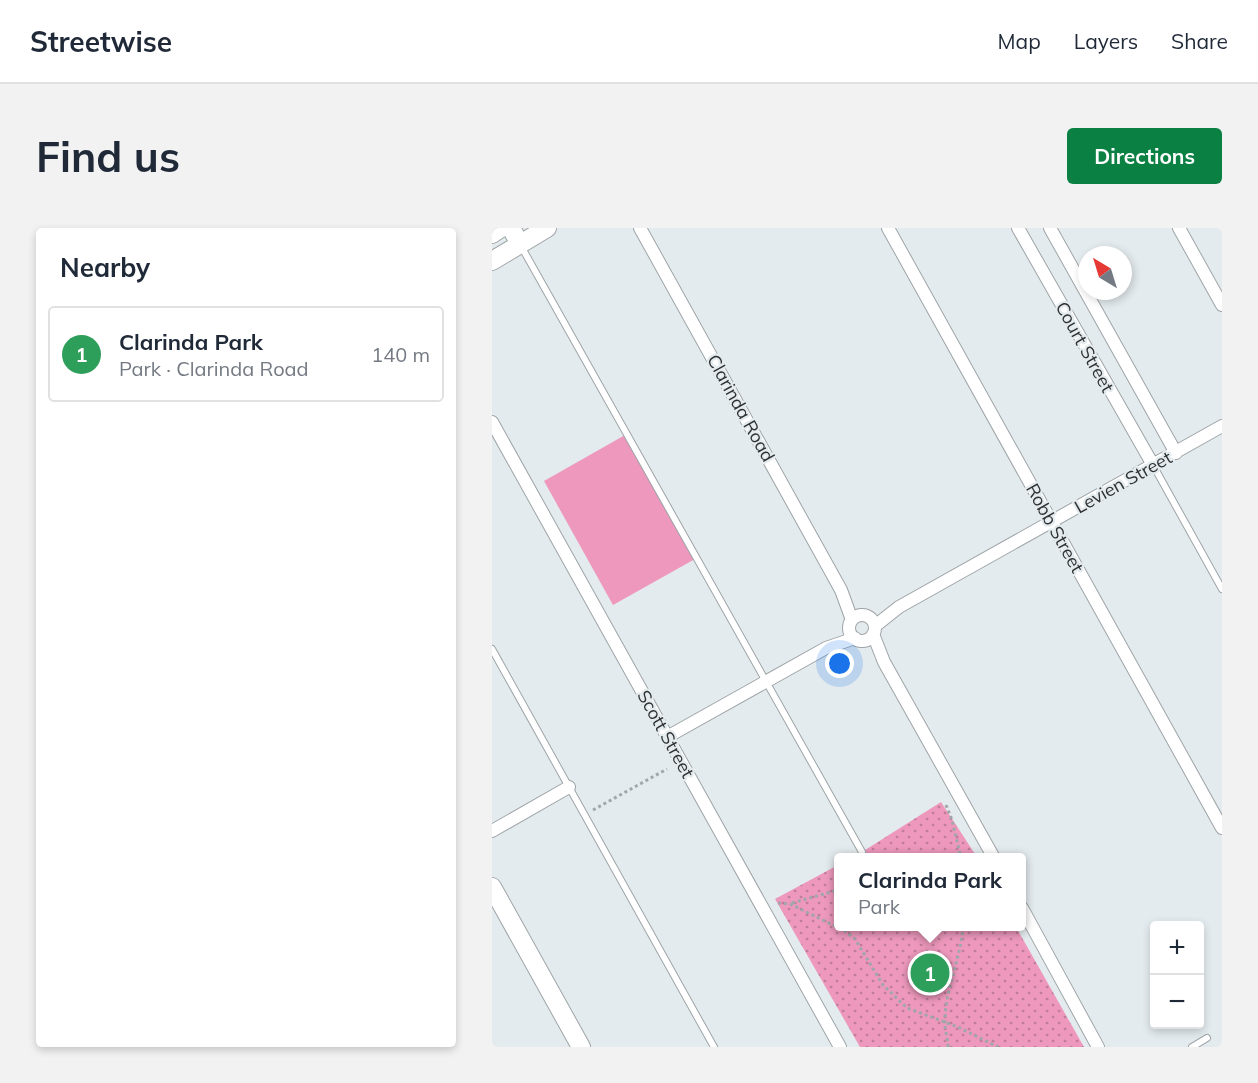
<!DOCTYPE html>
<html lang="en">
<head>
<meta charset="utf-8">
<style>
  :root { --surface:#fff; --page:#f2f2f3; --text:#1f2937; --muted:#747a83; --line:#e0e1e3; --accent:#0b8043 }
  body { margin:0; font-family:Mulish,sans-serif; background:var(--page); color:var(--text) }
  .controls { position:absolute; right:18px; bottom:18px; display:grid; overflow:hidden; border-radius:6px; box-shadow:0 3px 9px #0003 }
  .controls button { width:54px; height:54px; display:grid; place-items:center; padding:0; border:0; border-bottom:2px solid var(--line); background:var(--surface); color:var(--text); font:30px sans-serif }
  .compass { position:absolute; left:586px; top:18px; width:54px; height:54px; border-radius:50%; background:var(--surface); box-shadow:0 3px 9px #0003; rotate:322deg }
  .you { position:absolute; left:348px; top:436px; width:21px; height:21px; margin:-15px; border:4px solid #fff; border-radius:50%; background:#1a73e8; box-shadow:0 0 0 9px #1a73e833 }
  .badge { display:grid; place-items:center; width:39px; height:39px; border-radius:50%; background:var(--accent); color:#fff; font-size:20px; font-weight:700 }
  .pin { position:absolute; translate:-50% -50%; border:3px solid #fff; box-shadow:0 2px 6px #0006 }
  .popup { position:absolute; left:342px; top:625px; width:192px; height:78px; box-sizing:border-box; display:grid; place-content:center; border-radius:6px; background:var(--surface); filter:drop-shadow(0 2px 4px #0005); font-size:20px; white-space:nowrap; color:var(--muted) }
  .popup b { font-size:22px; color:var(--text) }
  .popup::after { content:''; position:absolute; left:50%; top:100%; margin-left:-12px; border:12px solid transparent; border-top-color:var(--surface) }
  .list { margin:0; padding:0; list-style:none }
  h2 { display:flex; justify-content:space-between; align-items:center; height:78px; margin:0; padding:0 24px; font-size:26px }
  h2 small { font-size:20px; font-weight:400; color:var(--muted) }
  .list li { display:grid; grid-template-columns:39px 1fr auto; gap:18px; align-items:center; box-sizing:border-box; height:96px; margin:0 12px 12px; padding:0 12px; border:2px solid var(--line); border-radius:6px }
  .list b { display:block; font-size:22px; white-space:nowrap }
  .list p { margin:0; font-size:20px; white-space:nowrap; color:var(--muted) }
  .list em { font-size:20px; font-style:normal; color:var(--muted) }
  .map { position:relative; flex:none; width:730px; height:819px; overflow:hidden; border-radius:6px }
  header { display:flex; align-items:center; gap:36px; box-sizing:border-box; height:84px; padding:0 30px; background:var(--surface); border-bottom:2px solid var(--line) }
  header strong { font-size:28px }
  nav { display:flex; gap:33px; margin-inline-start:auto; font-size:21px }
  .intro { display:flex; align-items:center; justify-content:space-between; box-sizing:border-box; height:144px; padding:0 36px }
  h1 { margin:0; font-size:42px }
  .button { padding:15px 27px; border-radius:6px; background:var(--accent); color:#fff; font-size:21px; font-weight:700 }
  main { display:flex; gap:36px; padding:0 36px }
  aside { flex:1; background:var(--surface); border-radius:6px; box-shadow:0 3px 9px #0003 }
  .map>svg:first-child { display:block }
  .grass { fill:#ed98bc }
  .park { fill:url(#park-dots) }
  .lines { fill:none; stroke-linecap:round; stroke-linejoin:round }
  .lane-casing { stroke:#9ea4a7; stroke-width:8 }
  .street-casing { stroke:#9ea4a7; stroke-width:14 }
  .secondary-casing { stroke:#9ea4a7; stroke-width:20 }
  .path { stroke:#a1a6a9; stroke-width:3; stroke-dasharray:3 3; stroke-linecap:butt }
  .lane { stroke:#fff; stroke-width:6 }
  .street { stroke:#fff; stroke-width:12 }
  .secondary { stroke:#fff; stroke-width:18 }
  .labels { text-anchor:middle; dominant-baseline:central; stroke-width:4.5; stroke-linejoin:round; paint-order:stroke }
  .street-label { font-size:18px; fill:#2e3031; stroke:#e4ebee }
</style>
</head>
<body>
<header>
<strong>Streetwise</strong>
<nav><a>Map</a><a>Layers</a><a>Share</a></nav>
</header>
<div class="intro"><h1>Find us</h1><a class="button">Directions</a></div>
<main>
<aside>
<h2>Nearby<small></small></h2>
<ul class="list">
<li><span class="badge" style="background:#2e9e5b">1</span><div><b>Clarinda Park</b><p>Park · Clarinda Road</p></div><em>140 m</em></li>
</ul>
</aside>
<div class="map">
<svg width="730" height="819" viewBox="0 0 730 819">
  <defs>
    <pattern id="park-dots" width="8" height="8" patternUnits="userSpaceOnUse" patternTransform="scale(1.5)"><rect width="8" height="8" fill="#ed98bc"/><path d="M2 2h.1M6 6h.1" fill="none" stroke="#c07c99" stroke-width="1.8" stroke-linecap="round"/></pattern>
  </defs>
  <rect width="100%" height="100%" fill="#e4ebee"/>
  <path class="grass" d="M 133,207 L 203,331 L 121,377 L 52,253 Z"/>
  <path class="park" d="M 449,574 L 485,629 L 360,630 L 370,624 Z
    M 346,637 L 346,698 L 524,699 L 592,819 L 368,819 L 283,671 Z"/>
  <g class="lines">
    <defs>
      <path id="lane" d="M 29,18 L 370,624
        M 661,237 L 730,361
        M 0,421 L 222,819
        M 700,819 L 715,810"/>
      <path id="street" d="M 148,0 L 349,362 L 360,392
        M 396,0 L 730,600
        M 526,0 L 661,237
        M 558,0 L 684,225
        M 687,0 L 730,77
        M 0,194 L 348,819
        M357 400a13 13 0 1 1 26 0a13 13 0 1 1-26 0Z
        M 383,398 L 407,379 L 730,198
        M 381,406 L 392,434 L 502,630
        M 175,509 L 334,420 L 363,410
        M 0,603 L 77,559
        M 530,680 L 606,819"/>
      <path id="secondary" d="M 19,0 L 28,16
        M 0,6 L 9,0
        M 0,33 L 55,0
        M 0,659 L 89,819"/>
    </defs>
    <use href="#lane" class="lane-casing"/>
    <use href="#street" class="street-casing"/>
    <use href="#secondary" class="secondary-casing"/>
    <path class="path" d="M 454,577 L 460,592 L 469,630
      M 101,582 L 175,541
      M 286,675 L 298,676 L 353,703 L 363,711 L 391,757 L 415,780 L 466,799 L 506,819
      M 300,675 L 346,662
      M 456,819 C 456,811 453,803 453,796 C 452,763 469,731 471,698"/>
    <use href="#lane" class="lane"/>
    <use href="#street" class="street"/>
    <use href="#secondary" class="secondary"/>
  </g>
  <g class="labels">
    <g class="street-label">
      <text transform="translate(593 119) rotate(61)">Court Street</text>
      <text transform="translate(249 180) rotate(61)">Clarinda Road</text>
      <text transform="translate(631 254) rotate(-29)">Levien Street</text>
      <text transform="translate(563 300) rotate(61)">Robb Street</text>
      <text transform="translate(174 506) rotate(61)">Scott Street</text>
    </g>
  </g>
</svg>
<div class="controls">
<button>+</button>
<button>−</button>
</div>
<svg class="compass" viewBox="-18 -18 36 36"><path d="M0-13l5 13h-10z" fill="#e53935"/><path d="M0 13l5-13h-10z" fill="#747a83"/></svg>
<div class="you"></div>
<div class="pin badge" style="left:438px;top:745px;background:#2e9e5b">1</div>
<div class="popup"><b>Clarinda Park</b>Park</div>
</div>
</main>
</body>
</html>
